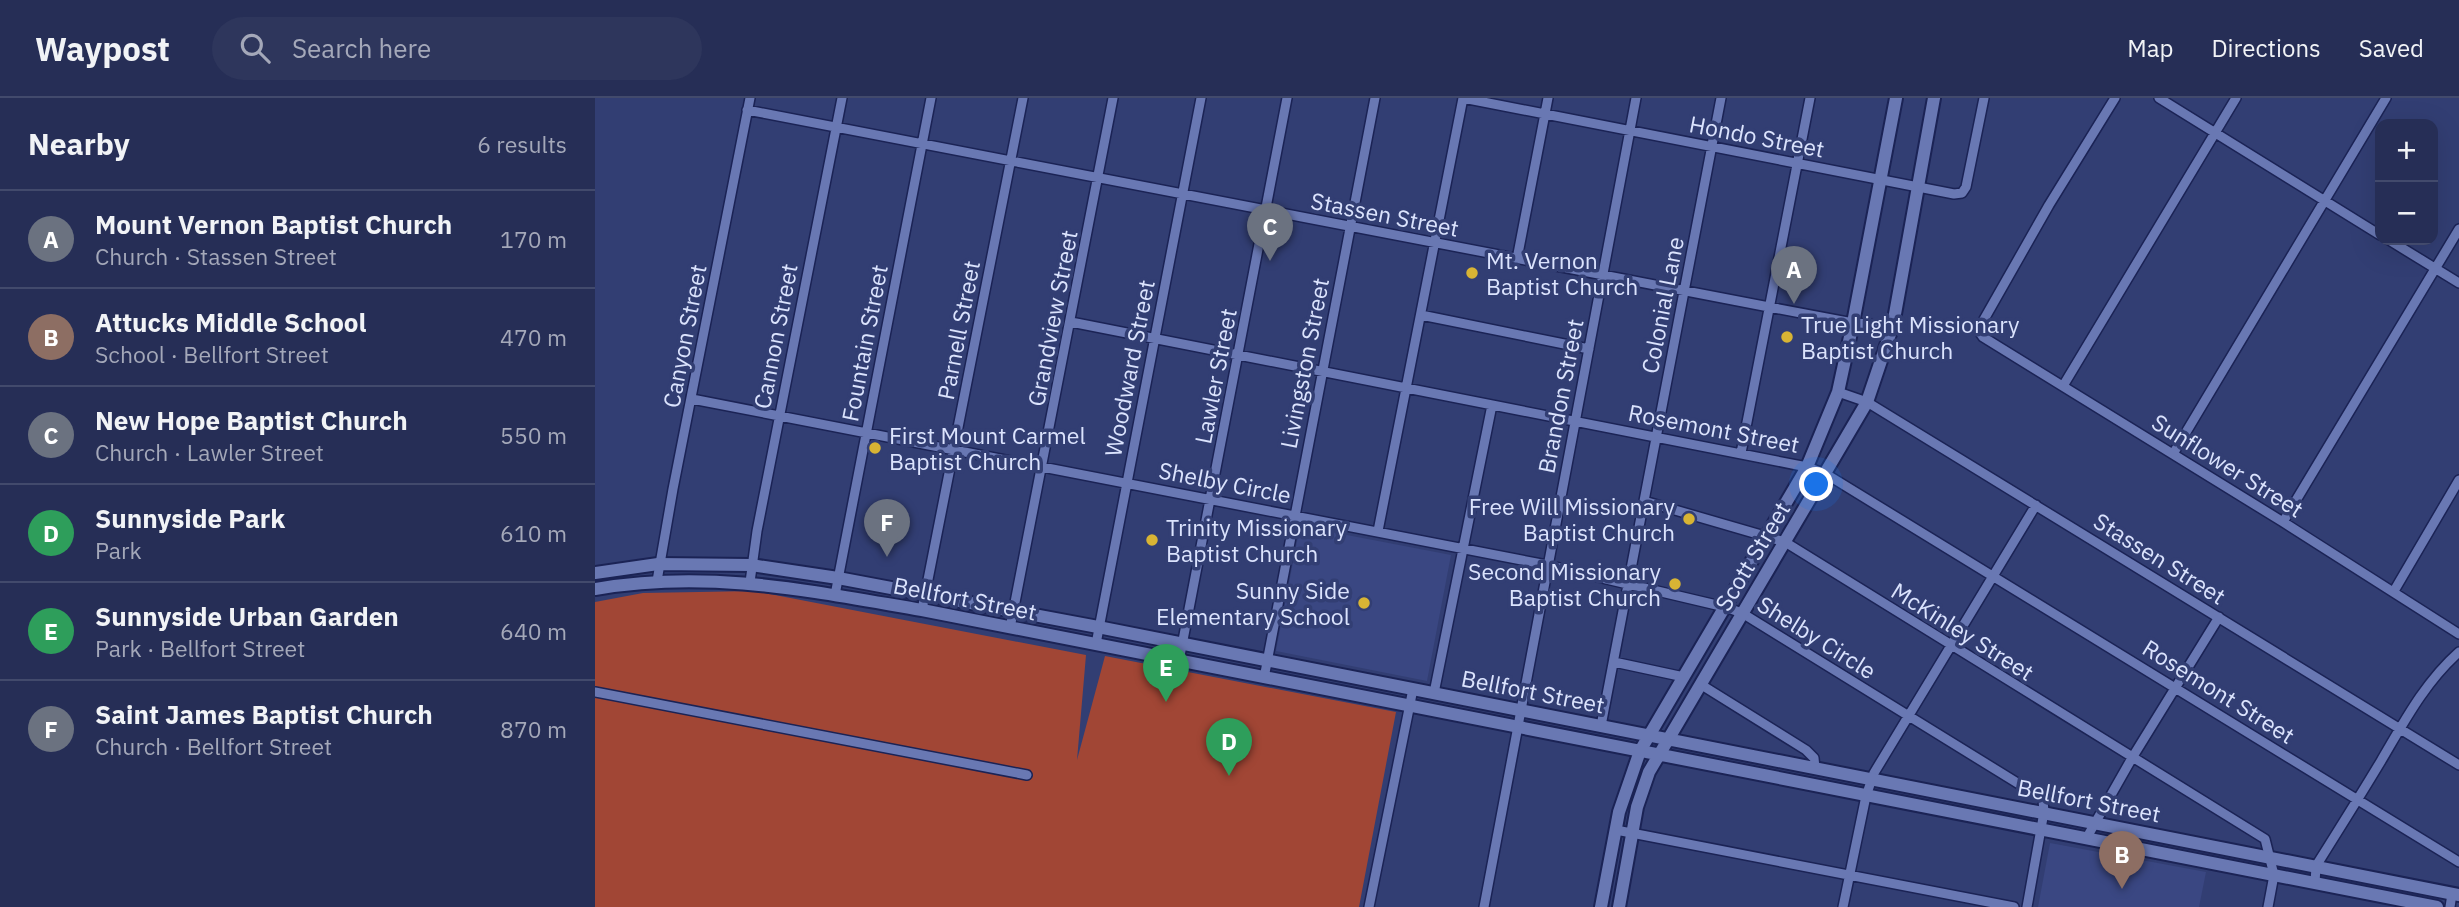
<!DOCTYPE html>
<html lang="en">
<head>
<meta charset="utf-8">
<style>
  :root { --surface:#262e56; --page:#2e365c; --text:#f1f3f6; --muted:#a4a8b9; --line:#424a6c; --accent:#e69b98 }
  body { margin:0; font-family:"IBM Plex Sans",sans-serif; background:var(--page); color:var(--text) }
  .controls { position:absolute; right:21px; top:21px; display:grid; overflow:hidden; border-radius:14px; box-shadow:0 7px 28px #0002 }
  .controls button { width:63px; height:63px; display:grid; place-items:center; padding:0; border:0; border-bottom:2px solid var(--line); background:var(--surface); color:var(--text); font:35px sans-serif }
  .you { position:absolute; left:1222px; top:387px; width:24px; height:24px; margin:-18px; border:5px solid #fff; border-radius:50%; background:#1a73e8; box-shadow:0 0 0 10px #1a73e833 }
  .badge { display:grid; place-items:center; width:46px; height:46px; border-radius:50%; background:var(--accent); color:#fff; font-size:23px; font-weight:700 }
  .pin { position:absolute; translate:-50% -58px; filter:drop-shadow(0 2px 4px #0008) }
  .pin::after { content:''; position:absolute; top:37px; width:24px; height:21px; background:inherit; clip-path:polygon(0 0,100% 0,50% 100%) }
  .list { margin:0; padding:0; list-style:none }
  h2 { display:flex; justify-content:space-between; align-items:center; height:91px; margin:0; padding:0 28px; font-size:30px }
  h2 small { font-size:23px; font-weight:400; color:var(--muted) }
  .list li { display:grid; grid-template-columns:46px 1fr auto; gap:21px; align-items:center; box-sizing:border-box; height:98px; padding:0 28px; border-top:2px solid var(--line) }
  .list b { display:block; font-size:26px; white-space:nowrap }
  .list p { margin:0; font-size:23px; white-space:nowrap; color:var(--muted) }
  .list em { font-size:23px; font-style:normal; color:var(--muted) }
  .icon { flex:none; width:38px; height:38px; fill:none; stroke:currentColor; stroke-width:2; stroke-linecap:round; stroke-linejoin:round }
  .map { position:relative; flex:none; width:1864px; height:809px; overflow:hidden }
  header { display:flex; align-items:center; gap:42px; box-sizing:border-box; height:98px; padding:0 35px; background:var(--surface); border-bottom:2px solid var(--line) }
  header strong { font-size:33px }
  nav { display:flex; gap:38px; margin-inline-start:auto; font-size:24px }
  .search { width:490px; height:63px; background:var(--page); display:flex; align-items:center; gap:18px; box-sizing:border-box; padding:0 24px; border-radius:38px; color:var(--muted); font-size:26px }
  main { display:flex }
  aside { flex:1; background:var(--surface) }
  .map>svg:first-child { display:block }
  .built { fill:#3a4782 }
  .green { fill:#a14635 }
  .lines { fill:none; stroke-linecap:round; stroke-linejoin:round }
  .minor-casing { stroke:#1b2355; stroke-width:12 }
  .secondary-casing { stroke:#1b2355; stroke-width:16 }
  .minor { stroke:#6978b3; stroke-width:9 }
  .secondary { stroke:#6978b3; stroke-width:12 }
  .poi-dot { fill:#d8b434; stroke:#323e73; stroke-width:2.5 }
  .labels { text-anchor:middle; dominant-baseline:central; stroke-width:7; stroke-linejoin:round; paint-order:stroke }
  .street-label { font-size:23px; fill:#dbe3fd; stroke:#323e73 }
  .poi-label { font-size:23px; fill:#dbe3fd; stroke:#323e73; text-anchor:start }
</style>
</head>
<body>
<header>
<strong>Waypost</strong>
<div class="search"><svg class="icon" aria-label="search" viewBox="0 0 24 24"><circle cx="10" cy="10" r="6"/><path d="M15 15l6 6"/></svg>Search here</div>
<nav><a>Map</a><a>Directions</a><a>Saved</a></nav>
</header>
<main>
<aside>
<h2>Nearby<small>6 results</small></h2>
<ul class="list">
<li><span class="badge" style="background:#6b7280">A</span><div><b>Mount Vernon Baptist Church</b><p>Church · Stassen Street</p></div><em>170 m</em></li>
<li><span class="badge" style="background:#8d6e63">B</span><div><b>Attucks Middle School</b><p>School · Bellfort Street</p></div><em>470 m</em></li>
<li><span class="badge" style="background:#6b7280">C</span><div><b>New Hope Baptist Church</b><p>Church · Lawler Street</p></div><em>550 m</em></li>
<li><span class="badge" style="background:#2e9e5b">D</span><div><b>Sunnyside Park</b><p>Park</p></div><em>610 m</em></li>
<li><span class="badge" style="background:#2e9e5b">E</span><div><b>Sunnyside Urban Garden</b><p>Park · Bellfort Street</p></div><em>640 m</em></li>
<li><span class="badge" style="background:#6b7280">F</span><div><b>Saint James Baptist Church</b><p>Church · Bellfort Street</p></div><em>870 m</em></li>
</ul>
</aside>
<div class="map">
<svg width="1864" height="809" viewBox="0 0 1864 809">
  <rect width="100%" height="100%" fill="#323e73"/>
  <path class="built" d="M 705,428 L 856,457 L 832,583 L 681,553 Z
    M 1455,745 L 1611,774 L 1604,809 L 1443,809 Z"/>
  <path class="green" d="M 159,493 L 491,557 L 482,662 L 510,558 L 801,614 L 764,809 L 0,809 L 0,504 L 48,495 Z"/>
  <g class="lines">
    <defs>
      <path id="minor" d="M 1520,0 L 1454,107 L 1383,232 L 1388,239 L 1688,424 L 1864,536
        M 1564,0 L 1785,137
        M 152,12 L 1174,209 L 1258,225 L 1298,227
        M 1794,142 L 1864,185
        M 922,161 L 953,0
        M 826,217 L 994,251
        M 476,224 L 1212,369 L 1231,376 L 1864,764
        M 1468,288 L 1641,0
        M 1243,294 L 1272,304 L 1864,667
        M 97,301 L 952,467 L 1130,509 L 1147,515 L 1445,699 L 1448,702 L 1449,714 L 1432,809
        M 1146,355 L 1215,0
        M 1578,356 L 1791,0
        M 1049,403 L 1190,444 L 1670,741 L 1679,777 L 1673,809
        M 1688,424 L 1864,131
        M 783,433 L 868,0 L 1359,96 L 1367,95 L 1371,89 L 1389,0
        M 62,483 L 78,391 L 155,0
        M 155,484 L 162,433 L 247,0
        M 1799,493 L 1864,382
        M 240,497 L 336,0
        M 327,512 L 428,0
        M 415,530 L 518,0
        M 501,546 L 606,0
        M 584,563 L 692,0
        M 1019,564 L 1089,579
        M 669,580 L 780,0
        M 1105,586 L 1211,652 L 1219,660 L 1220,670
        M 0,594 L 432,677
        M 839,595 L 897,307
        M 1006,628 L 1126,0
        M 1021,732 L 1419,809
        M 1491,741 L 1537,660 L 1624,519
        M 1720,785 L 1721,768 C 1743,733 1765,698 1786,663 C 1809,624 1830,584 1864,554
        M 774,809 L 818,591
        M 889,809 L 1041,0
        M 1248,809 L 1271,698 L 1279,675 L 1441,407
        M 1855,809 L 1857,796"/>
      <path id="secondary" d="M 0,475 L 63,466 L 156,467 L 243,480 L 503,529 L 1864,797
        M 0,491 C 114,471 215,493 327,512 L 1842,809
        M 1006,809 L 1024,714 L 1045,653 L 1212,369 L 1243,294 L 1258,225 L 1301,0
        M 1024,809 L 1042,709 L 1054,674 L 1272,304 L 1298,227 L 1339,0"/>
    </defs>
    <use href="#minor" class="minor-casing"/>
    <use href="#secondary" class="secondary-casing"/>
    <use href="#minor" class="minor"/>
    <use href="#secondary" class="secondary"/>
  </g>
  <g class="poi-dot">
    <circle cx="877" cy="175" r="7"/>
    <circle cx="1192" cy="239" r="7"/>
    <circle cx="280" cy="350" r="7"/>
    <circle cx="1094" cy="421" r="7"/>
    <circle cx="557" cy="442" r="7"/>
    <circle cx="1080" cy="486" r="7"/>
    <circle cx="769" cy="505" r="7"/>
  </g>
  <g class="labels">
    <g class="street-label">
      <text transform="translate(1162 38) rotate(11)">Hondo Street</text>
      <text transform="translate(790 116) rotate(11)">Stassen Street</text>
      <text transform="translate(1067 207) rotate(-79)">Colonial Lane</text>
      <text transform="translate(457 220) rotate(-79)">Grandview Street</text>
      <text transform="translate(363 232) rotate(-79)">Parnell Street</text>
      <text transform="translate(89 238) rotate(-79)">Canyon Street</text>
      <text transform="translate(180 238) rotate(-79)">Cannon Street</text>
      <text transform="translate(269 245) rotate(-79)">Fountain Street</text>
      <text transform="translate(709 265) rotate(-79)">Livingston Street</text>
      <text transform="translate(534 270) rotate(-79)">Woodward Street</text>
      <text transform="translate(620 278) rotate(-79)">Lawler Street</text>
      <text transform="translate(965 298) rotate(-79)">Brandon Street</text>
      <text transform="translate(1119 330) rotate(11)">Rosemont Street</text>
      <text transform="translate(1633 367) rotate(32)">Sunflower Street</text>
      <text transform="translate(630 384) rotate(11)">Shelby Circle</text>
      <text transform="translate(1157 458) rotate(-59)">Scott Street</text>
      <text transform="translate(1565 460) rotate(32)">Stassen Street</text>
      <text transform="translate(370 500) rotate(11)">Bellfort Street</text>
      <text transform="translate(1368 533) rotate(32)">McKinley Street</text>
      <text transform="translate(1222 539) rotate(32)">Shelby Circle</text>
      <text transform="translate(938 593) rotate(11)">Bellfort Street</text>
      <text transform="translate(1624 593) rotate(32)">Rosemont Street</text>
      <text transform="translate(1494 702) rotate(11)">Bellfort Street</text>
    </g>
    <g class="poi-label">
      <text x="891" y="162">Mt. Vernon<tspan x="891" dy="26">Baptist Church</tspan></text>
      <text x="1206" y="226">True Light Missionary<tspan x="1206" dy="26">Baptist Church</tspan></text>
      <text x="294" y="337">First Mount Carmel<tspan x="294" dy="26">Baptist Church</tspan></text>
      <text x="1080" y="408" text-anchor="end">Free Will Missionary<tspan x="1080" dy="26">Baptist Church</tspan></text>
      <text x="571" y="429">Trinity Missionary<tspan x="571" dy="26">Baptist Church</tspan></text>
      <text x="1066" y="473" text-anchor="end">Second Missionary<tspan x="1066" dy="26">Baptist Church</tspan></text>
      <text x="755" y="492" text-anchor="end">Sunny Side<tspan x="755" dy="26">Elementary School</tspan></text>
    </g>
  </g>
</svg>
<div class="controls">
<button>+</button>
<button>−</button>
</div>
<div class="you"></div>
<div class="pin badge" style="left:1199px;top:206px;background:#6b7280">A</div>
<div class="pin badge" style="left:1527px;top:791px;background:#8d6e63">B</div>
<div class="pin badge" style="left:675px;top:163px;background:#6b7280">C</div>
<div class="pin badge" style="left:634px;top:678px;background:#2e9e5b">D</div>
<div class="pin badge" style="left:571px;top:604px;background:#2e9e5b">E</div>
<div class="pin badge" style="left:292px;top:459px;background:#6b7280">F</div>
</div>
</main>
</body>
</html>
